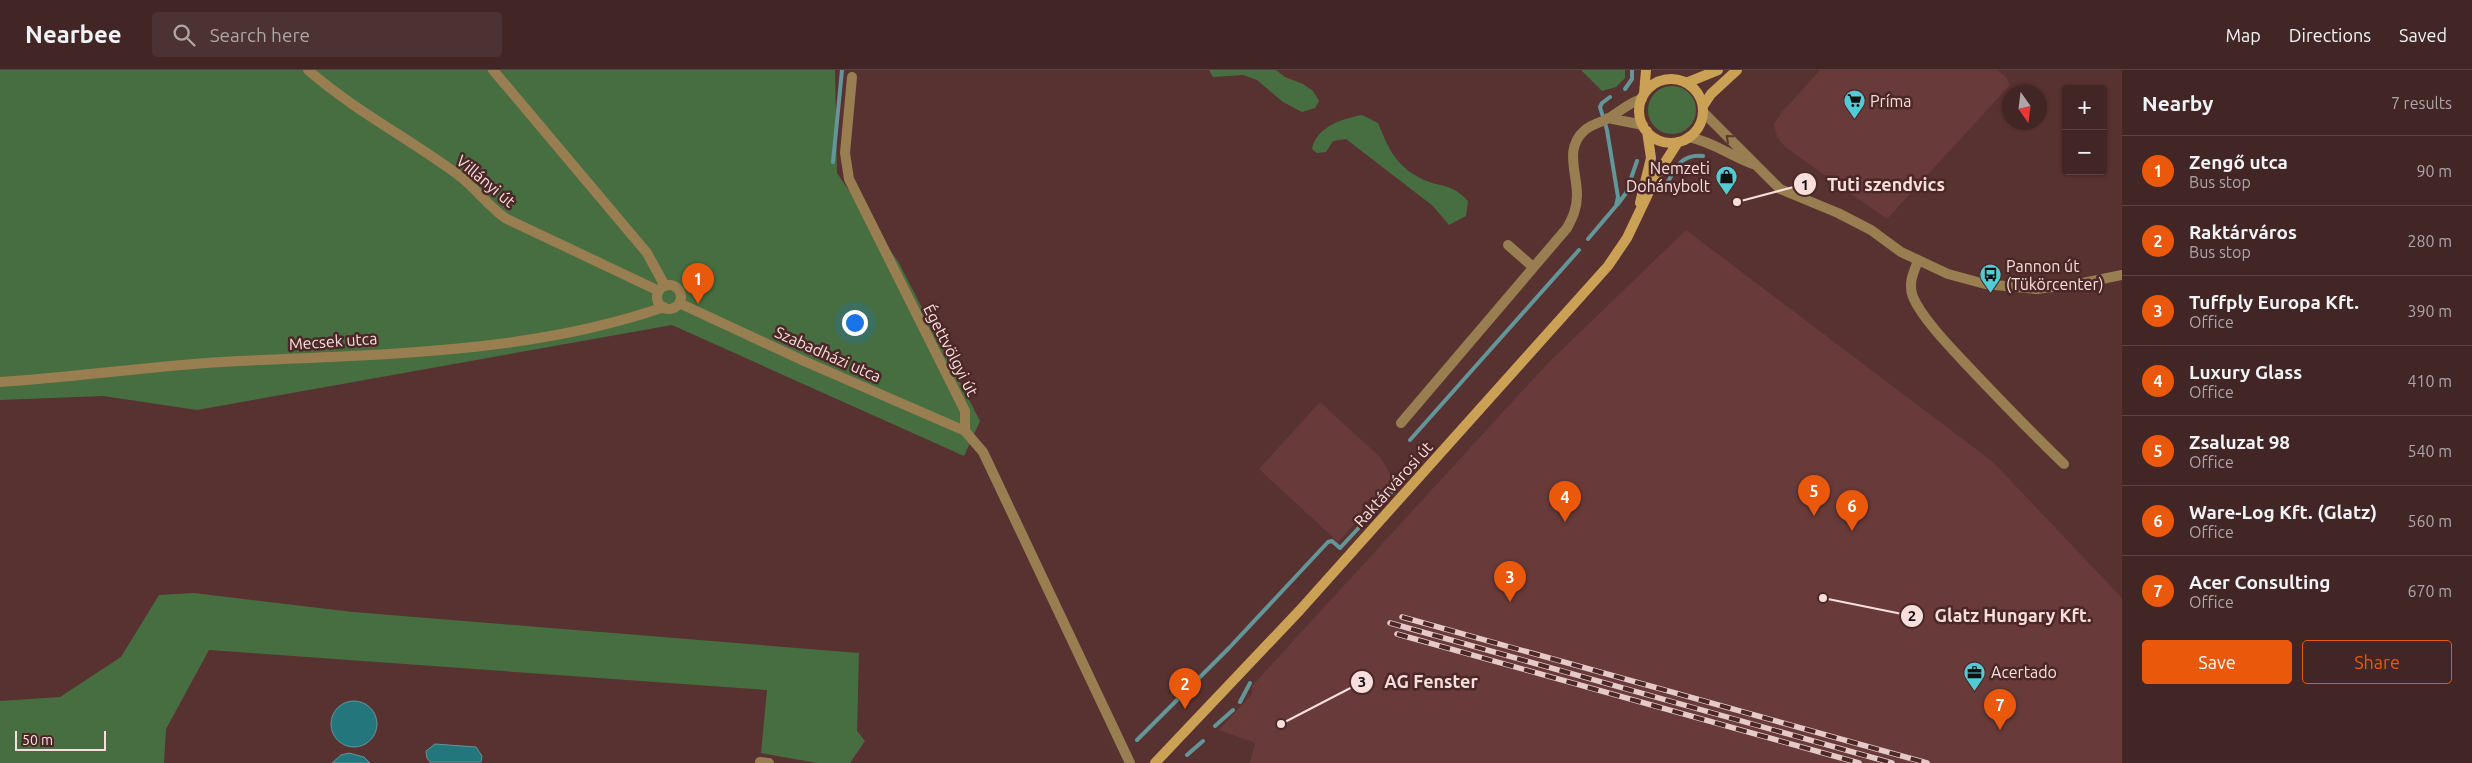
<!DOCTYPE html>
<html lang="en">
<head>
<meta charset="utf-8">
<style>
  :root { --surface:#422625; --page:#4c3232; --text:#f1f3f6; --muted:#aea5a7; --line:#5a4342; --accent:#ea580c }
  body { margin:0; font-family:Ubuntu,sans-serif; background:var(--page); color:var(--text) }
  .controls { position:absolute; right:15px; top:15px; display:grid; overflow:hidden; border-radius:5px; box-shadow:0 1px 4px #0004 }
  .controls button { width:45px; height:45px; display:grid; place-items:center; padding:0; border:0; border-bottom:1px solid var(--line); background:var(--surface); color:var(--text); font:25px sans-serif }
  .compass { position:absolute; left:2002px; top:15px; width:45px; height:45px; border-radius:50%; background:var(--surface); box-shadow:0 1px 4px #0004; rotate:166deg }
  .scale { position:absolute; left:15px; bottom:12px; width:91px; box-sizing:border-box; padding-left:5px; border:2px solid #f8dfde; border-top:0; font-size:14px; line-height:18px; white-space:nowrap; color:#f8dfde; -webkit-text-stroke:4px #4c2727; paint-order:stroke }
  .you { position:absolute; left:854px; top:252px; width:18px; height:18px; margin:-12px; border:4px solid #fff; border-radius:50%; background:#1a73e8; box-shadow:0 0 0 8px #1a73e833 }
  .badge { display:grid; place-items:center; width:32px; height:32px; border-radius:50%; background:var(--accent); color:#fff; font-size:16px; font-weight:700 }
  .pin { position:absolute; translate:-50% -41px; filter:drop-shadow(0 1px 2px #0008) }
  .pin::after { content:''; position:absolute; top:26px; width:18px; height:15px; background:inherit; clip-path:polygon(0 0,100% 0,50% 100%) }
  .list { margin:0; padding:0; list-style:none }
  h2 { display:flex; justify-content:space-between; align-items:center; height:65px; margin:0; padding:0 20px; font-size:21px }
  h2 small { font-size:16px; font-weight:400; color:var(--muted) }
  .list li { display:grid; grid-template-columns:32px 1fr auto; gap:15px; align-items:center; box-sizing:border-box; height:70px; padding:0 20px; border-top:1px solid var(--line) }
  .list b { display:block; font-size:19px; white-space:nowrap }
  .list p { margin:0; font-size:16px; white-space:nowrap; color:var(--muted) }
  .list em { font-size:16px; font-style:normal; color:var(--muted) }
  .actions { display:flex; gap:10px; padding:15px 20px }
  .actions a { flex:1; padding:11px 0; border:1px solid var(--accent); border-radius:5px; text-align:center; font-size:18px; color:var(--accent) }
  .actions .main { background:var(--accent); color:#fff }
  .icon { flex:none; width:28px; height:28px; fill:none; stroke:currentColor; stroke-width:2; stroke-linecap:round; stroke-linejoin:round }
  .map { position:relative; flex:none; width:2122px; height:693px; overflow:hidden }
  header { display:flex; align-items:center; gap:30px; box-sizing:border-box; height:70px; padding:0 25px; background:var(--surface); border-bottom:1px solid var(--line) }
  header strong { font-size:24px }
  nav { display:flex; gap:28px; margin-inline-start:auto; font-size:18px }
  .search { width:350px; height:45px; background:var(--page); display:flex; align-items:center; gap:12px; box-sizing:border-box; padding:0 18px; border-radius:5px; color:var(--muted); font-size:19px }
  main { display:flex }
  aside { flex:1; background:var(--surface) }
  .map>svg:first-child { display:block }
  .built { fill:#683a3a }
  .green { fill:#476e40 }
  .water { fill:#23767b; stroke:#639699 }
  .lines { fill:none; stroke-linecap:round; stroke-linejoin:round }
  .stream { stroke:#639699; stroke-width:4 }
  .street { stroke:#987e50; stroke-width:10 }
  .secondary { stroke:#caa155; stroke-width:10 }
  .rail-casing { stroke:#e5cac9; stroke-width:5.5 }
  .rail { stroke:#4c2727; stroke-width:4; stroke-dasharray:11; stroke-linecap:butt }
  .oneway { stroke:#5b382f }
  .labels { text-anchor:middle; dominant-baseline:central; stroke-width:5; stroke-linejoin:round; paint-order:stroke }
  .poi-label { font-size:16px; fill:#f8dfde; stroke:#4c2727; text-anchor:start }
  .street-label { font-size:16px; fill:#f8dfde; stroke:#4c2727 }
  .leader { fill:none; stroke:#f8dfde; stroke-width:2 }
  .callout-dot { fill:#f8dfde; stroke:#4c2727; stroke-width:2 }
  .mark-label { font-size:15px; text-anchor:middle; font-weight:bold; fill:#111 }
  .callout-label { font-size:18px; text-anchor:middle; font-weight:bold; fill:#f8dfde; stroke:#4c2727; stroke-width:5; stroke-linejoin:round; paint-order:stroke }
</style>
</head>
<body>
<header>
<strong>Nearbee</strong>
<div class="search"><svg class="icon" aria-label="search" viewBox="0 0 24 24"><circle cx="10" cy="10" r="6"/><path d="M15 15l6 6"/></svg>Search here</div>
<nav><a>Map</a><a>Directions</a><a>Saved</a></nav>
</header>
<main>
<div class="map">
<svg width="2122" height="693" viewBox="0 0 2122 693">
  <rect width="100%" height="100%" fill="#583231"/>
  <path class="built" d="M 1820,0 L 1998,0 L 2006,7 L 2010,15 L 1887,149 L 1785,77 L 1777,67 L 1774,54 L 1782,42 Z
    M 1686,160 L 1993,392 L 2122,528 L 2122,693 L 1250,693 L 1255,673 L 1219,660 L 1252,624 L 1252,616 L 1546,295 Z
    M 1320,332 L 1381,388 L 1393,409 L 1374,430 L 1370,429 L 1361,438 L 1363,445 L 1338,472 L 1259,399 Z"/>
  <path class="green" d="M 0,0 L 835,0 L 837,103 L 899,193 L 980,351 L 964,386 L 672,255 L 197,340 L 103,326 L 0,330 Z
    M 1209,0 L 1276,0 L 1285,7 L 1303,14 L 1313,21 L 1319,31 L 1315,38 L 1302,42 L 1283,32 L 1257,10 L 1243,5 L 1213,7 Z
    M 1581,0 L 1625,0 L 1625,8 L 1616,17 L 1602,21 Z
    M1648 40a24 24 0 1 1 48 0a24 24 0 1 1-48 0Z
    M 1362,45 L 1378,53 C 1388,77 1395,95 1420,108 C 1439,118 1451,112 1468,131 L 1466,146 L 1449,155 L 1433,136 L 1346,69 L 1333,71 L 1326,82 L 1317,83 L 1312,79 C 1317,56 1342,49 1362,45 Z
    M 194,523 L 353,542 L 859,583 L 857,661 L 865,671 L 850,693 L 817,693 L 761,683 L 767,620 L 209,580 L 166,659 L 164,693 L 0,693 L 0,631 L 60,627 L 121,587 L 159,525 Z"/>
  <path class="water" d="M331 654a23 23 0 1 1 46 0a23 23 0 1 1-46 0Z
    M 435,674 L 476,677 L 482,686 L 481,692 L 430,692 L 427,688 L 426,681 Z
    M 349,683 L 364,687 L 370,693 L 332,693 L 341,685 Z"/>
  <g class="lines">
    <path class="stream" d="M 1625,19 L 1632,9 L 1632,0
      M 833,92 L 842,0
      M 1664,119 C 1674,102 1679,83 1703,86
      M 1618,134 L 1626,123 L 1637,91
      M 1588,169 L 1616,136 L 1618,127 L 1607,60 L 1600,37 L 1602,33 L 1610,27
      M 1410,370 L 1579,180
      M 1383,432 L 1396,417 L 1400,406
      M 1240,632 L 1250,613
      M 1215,656 L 1233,640
      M 1137,670 L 1229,578 L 1328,472 L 1332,471 L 1340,478 L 1366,450
      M 1187,685 L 1203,671"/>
    <path class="street" d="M 308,0 C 354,40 408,68 457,104 C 475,117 487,135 505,148 L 659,221
      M 493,0 L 647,183 L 665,216
      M 852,7 L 845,83 L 849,109 L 965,341 L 965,361
      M 1703,42 L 1780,119 L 1838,143 L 1871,160 L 1901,182 L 1948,204 L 1985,214 L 2036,219 L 2078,214 L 2122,205
      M 1608,48 L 1643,55
      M 1689,67 C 1713,72 1731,86 1753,94
      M 1508,175 L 1533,197
      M 1918,191 C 1913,203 1908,214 1913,227 C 1922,248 1949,276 1965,293 C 1997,327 2030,361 2064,394
      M657 227a12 12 0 1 1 24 0a12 12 0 1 1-24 0Z
      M 679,233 L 804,291 L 965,361 L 983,382 L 1130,693
      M 0,312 C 79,307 158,295 238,291 C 379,284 529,284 664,237
      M 1401,353 L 1567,158 C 1573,147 1577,138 1577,125 C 1577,102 1564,78 1585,60 C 1592,54 1600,53 1609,48 C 1621,41 1628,33 1642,29
      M 760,692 L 769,693"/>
    <path class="secondary" d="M1639 41a32 32 0 1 1 64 0a32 32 0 1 1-64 0Z
      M 1686,13 L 1718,0
      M 1644,24 L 1646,0
      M 1703,36 L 1711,24 L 1737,0
      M 1640,133 L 1651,88 L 1647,61
      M 1155,693 L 1300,540 L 1608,196 L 1627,168 L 1657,105 L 1678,72"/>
    <defs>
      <path id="rail" d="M 1402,547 L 1927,693
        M 1390,553 L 1892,693
        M 1397,564 L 1859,693"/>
    </defs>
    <use href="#rail" class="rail-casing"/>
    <use href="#rail" class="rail"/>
  </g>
  <defs><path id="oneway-chevron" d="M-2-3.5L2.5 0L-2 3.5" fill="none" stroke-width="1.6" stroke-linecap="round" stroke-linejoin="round" transform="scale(1.25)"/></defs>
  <use class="oneway" href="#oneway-chevron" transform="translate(1729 68) rotate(-139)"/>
  <defs>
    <symbol id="supermarket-pin" viewBox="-11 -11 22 30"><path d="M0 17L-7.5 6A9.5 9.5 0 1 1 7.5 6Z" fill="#51ccd4" stroke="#4c2727"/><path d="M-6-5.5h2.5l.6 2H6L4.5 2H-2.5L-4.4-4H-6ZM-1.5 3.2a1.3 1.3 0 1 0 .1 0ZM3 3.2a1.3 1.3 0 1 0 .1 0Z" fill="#111"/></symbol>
    <symbol id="shop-pin" viewBox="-11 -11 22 30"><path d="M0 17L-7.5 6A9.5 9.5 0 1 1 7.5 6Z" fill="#51ccd4" stroke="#4c2727"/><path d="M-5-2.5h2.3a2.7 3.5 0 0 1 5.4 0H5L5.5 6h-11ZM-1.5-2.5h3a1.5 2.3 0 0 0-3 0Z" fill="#111"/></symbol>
    <symbol id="bus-pin" viewBox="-11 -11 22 30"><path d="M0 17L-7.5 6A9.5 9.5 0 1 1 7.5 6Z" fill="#51ccd4" stroke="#4c2727"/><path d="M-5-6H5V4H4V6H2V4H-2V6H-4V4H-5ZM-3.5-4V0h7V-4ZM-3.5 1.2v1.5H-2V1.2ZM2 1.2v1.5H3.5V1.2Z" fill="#111"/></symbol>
    <symbol id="office-pin" viewBox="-11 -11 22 30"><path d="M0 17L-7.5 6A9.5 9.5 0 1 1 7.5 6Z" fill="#51ccd4" stroke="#4c2727"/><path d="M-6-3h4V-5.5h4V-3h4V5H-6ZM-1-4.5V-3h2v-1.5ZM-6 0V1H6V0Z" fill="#111"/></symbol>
  </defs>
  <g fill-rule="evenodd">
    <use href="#supermarket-pin" x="1842" y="18" width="25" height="34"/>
    <use href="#shop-pin" x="1714" y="94" width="25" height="34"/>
    <use href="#bus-pin" x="1978" y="192" width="25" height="34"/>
    <use href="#office-pin" x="1962" y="590" width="25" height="34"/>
  </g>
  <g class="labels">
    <g class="poi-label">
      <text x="1870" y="31">Príma</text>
      <text x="1710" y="98" text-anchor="end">Nemzeti<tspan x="1710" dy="18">Dohánybolt</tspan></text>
      <text x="2006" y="196">Pannon út<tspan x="2006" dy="18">(Tükörcenter)</tspan></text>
      <text x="1991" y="602">Acertado</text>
    </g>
    <g class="street-label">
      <text transform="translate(486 111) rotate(40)">Villányi út</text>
      <text transform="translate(333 271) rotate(-4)">Mecsek utca</text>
      <text transform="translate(951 280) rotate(63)">Égettvölgyi út</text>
      <text transform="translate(828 284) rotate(24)">Szabadházi utca</text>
      <text transform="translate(1393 414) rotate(-48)">Raktárvárosi út</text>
    </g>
  </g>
  <path class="leader" d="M1737 132L1805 114M1823 528L1912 546M1281 654L1362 612"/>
  <g class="callout-dot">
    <circle cx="1737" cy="132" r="5"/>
    <circle cx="1823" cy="528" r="5"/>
    <circle cx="1281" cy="654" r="5"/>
    <circle cx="1805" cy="114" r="12"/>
    <circle cx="1912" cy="546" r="12"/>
    <circle cx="1362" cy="612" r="12"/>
  </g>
  <g class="mark-label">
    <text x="1805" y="120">1</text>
    <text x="1912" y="551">2</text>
    <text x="1362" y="617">3</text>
  </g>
  <g class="callout-label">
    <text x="1886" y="121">Tuti szendvics</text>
    <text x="2013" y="552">Glatz Hungary Kft.</text>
    <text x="1431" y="618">AG Fenster</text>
  </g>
</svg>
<div class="controls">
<button>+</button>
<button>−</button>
</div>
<svg class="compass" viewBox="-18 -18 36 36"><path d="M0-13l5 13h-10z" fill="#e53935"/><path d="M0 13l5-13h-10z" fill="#aea5a7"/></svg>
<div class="scale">50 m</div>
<div class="you"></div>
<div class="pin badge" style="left:698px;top:234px">1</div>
<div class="pin badge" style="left:1185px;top:639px">2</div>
<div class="pin badge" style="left:1510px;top:532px">3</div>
<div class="pin badge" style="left:1565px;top:452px">4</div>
<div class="pin badge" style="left:1814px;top:446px">5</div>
<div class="pin badge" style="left:1852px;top:461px">6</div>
<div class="pin badge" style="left:2000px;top:660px">7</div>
</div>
<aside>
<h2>Nearby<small>7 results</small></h2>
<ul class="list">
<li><span class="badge">1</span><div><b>Zengő utca</b><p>Bus stop</p></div><em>90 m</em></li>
<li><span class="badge">2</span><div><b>Raktárváros</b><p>Bus stop</p></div><em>280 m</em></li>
<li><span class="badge">3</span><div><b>Tuffply Europa Kft.</b><p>Office</p></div><em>390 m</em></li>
<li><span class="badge">4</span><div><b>Luxury Glass</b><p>Office</p></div><em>410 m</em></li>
<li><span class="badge">5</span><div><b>Zsaluzat 98</b><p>Office</p></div><em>540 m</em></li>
<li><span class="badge">6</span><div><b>Ware-Log Kft. (Glatz)</b><p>Office</p></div><em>560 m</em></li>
<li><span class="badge">7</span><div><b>Acer Consulting</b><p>Office</p></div><em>670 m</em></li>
</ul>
<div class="actions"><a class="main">Save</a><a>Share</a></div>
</aside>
</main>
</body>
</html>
